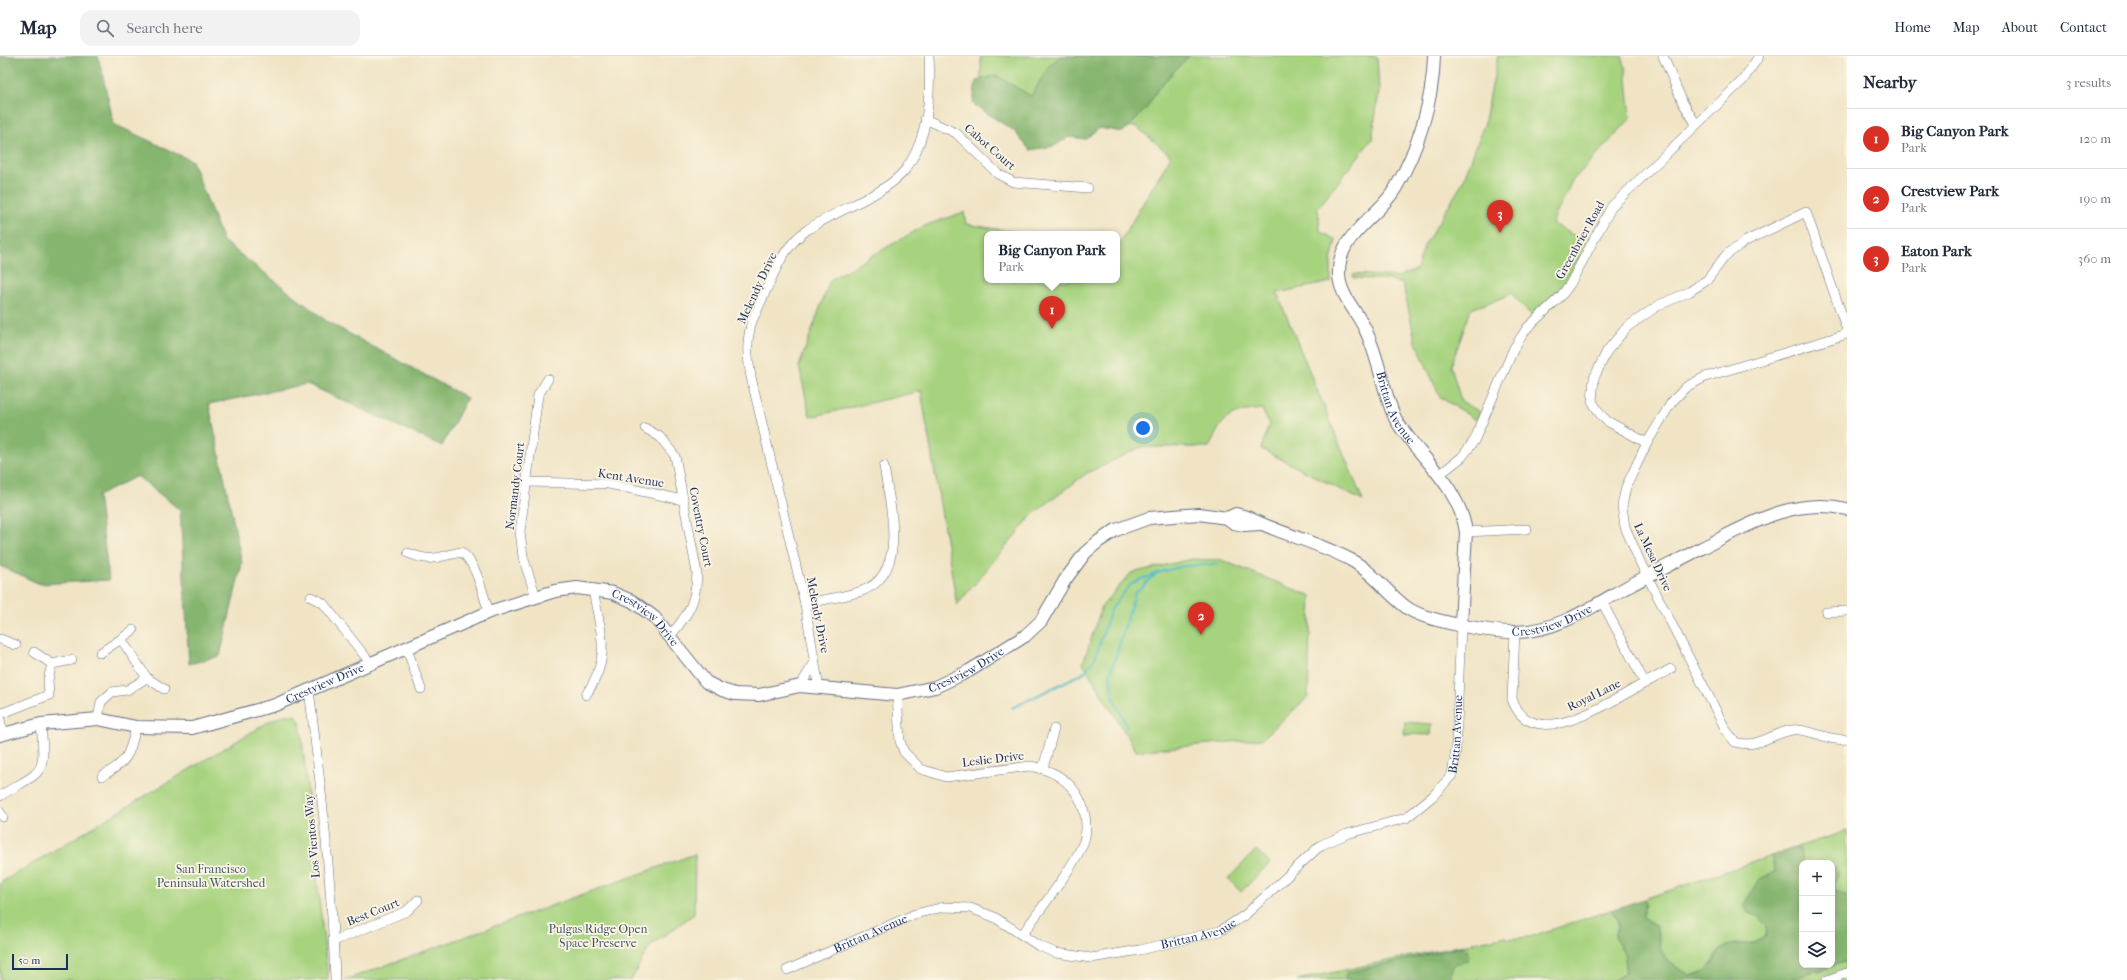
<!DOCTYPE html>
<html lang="en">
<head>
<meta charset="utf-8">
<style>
  :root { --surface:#fff; --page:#f2f2f3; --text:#1f2937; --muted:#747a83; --line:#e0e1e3; --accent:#d93025 }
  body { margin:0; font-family:"IM FELL French Canon",serif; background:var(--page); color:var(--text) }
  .controls { position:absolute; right:12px; bottom:12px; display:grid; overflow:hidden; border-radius:8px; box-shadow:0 2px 10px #0003 }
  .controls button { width:36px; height:36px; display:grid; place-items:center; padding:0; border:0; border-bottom:1px solid var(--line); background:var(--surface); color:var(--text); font:20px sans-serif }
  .scale { position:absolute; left:12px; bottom:10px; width:56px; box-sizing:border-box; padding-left:4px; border:2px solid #1b2f5e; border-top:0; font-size:11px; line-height:14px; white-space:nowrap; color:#1b2f5e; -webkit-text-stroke:3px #fcf5e5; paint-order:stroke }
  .you { position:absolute; left:1143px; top:372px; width:14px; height:14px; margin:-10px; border:3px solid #fff; border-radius:50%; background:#1a73e8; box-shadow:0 0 0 6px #1a73e833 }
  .badge { display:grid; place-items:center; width:26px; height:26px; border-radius:50%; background:var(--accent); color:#fff; font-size:13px; font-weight:700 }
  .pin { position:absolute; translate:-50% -33px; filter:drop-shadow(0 1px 2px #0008) }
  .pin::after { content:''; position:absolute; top:21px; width:14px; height:12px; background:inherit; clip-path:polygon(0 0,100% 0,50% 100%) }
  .popup { position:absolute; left:984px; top:175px; width:136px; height:52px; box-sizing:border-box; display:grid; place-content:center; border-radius:8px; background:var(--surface); filter:drop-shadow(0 1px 3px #0005); font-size:13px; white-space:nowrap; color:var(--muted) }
  .popup b { font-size:15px; color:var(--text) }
  .popup::after { content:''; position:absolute; left:50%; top:100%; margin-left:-8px; border:8px solid transparent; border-top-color:var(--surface) }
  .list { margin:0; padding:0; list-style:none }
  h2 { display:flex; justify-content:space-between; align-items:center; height:52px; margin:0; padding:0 16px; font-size:17px }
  h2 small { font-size:13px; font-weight:400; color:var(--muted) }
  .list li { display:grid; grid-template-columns:26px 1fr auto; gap:12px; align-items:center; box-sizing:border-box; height:60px; padding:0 16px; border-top:1px solid var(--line) }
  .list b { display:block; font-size:15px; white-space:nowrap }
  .list p { margin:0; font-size:13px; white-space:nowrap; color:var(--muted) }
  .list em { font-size:13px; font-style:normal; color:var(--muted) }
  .icon { flex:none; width:22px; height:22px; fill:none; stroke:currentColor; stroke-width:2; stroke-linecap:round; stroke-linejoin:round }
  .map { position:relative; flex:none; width:1847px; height:924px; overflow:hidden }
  header { display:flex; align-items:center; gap:24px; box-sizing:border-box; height:56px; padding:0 20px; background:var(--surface); border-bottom:1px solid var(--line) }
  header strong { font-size:19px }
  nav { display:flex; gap:22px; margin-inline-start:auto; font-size:14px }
  .search { width:280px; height:36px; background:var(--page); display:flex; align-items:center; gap:10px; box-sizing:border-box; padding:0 14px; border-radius:12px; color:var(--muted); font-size:15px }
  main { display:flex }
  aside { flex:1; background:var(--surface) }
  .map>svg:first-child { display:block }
  .green { fill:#a7d37f; stroke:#61816e }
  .forest { fill:#85b56e; stroke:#507266 }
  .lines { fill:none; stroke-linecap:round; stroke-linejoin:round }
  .stream { stroke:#4bb7c8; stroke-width:2 }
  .street-casing { stroke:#666e82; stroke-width:10 }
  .secondary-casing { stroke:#666e82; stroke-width:14 }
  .street { stroke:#fff; stroke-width:9 }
  .secondary { stroke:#fff; stroke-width:12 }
  .labels { text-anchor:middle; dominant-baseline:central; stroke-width:3.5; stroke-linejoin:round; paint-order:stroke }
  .street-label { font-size:12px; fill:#1b2f5e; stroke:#fcf5e5 }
  .park-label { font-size:12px; fill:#3e5866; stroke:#fcf5e5 }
</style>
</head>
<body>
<header>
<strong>Map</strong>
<div class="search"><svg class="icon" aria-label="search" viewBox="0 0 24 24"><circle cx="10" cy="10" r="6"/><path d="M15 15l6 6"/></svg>Search here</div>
<nav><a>Home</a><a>Map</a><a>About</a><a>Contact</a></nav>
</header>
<main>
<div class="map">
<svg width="1847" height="924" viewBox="0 0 1847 924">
  <rect width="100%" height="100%" fill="#fcf5e5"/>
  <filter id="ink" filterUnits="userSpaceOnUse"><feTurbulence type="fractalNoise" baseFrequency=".025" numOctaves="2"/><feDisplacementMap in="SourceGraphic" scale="8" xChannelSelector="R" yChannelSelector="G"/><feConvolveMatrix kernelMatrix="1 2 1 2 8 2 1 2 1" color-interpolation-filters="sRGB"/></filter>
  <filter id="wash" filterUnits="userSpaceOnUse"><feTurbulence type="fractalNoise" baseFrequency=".012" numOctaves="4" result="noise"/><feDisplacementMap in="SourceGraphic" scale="16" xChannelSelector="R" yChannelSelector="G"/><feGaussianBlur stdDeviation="0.9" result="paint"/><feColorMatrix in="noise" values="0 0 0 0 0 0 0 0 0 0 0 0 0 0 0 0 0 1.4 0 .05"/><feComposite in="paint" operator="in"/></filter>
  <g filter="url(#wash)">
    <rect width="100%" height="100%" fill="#f0e4c5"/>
    <path class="green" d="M 981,0 L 1377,0 L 1379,35 L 1372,83 L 1318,152 L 1320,175 L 1336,184 L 1331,205 L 1331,226 L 1277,237 L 1363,445 L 1261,393 L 1269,368 L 1262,353 C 1226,357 1225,359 1209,391 L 1141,391 L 1087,417 L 1033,458 L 957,549 L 921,335 L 810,361 L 799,310 L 830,224 L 924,170 L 964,156 L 966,168 L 1028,178 L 987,178 L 987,224 L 1117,224 L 1117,191 L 1171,100 L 1137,71 L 1056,65 L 981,40 Z
      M 1498,0 L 1622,0 L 1626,14 L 1631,62 L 1572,125 L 1552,167 L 1587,187 L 1564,229 L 1531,259 L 1512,238 L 1471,253 L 1451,310 L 1461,345 L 1480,356 L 1476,364 L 1440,341 L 1415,284 L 1403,228 L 1389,224 L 1354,222 L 1353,218 L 1399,221 L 1417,213 L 1424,190 L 1462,128 L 1484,69 Z
      M 1192,503 L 1221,504 L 1311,540 L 1308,641 L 1262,683 L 1136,695 L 1083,607 L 1102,550 L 1131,517 Z
      M 284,659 L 295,659 L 300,665 L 328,924 L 0,924 L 0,827 L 270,665 Z
      M 1405,666 L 1432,668 L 1431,679 L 1404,678 Z
      M 1847,775 L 1847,841 L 1845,841 L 1835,834 L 1834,810 L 1832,811 L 1832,807 L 1802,807 L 1800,795 L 1797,791 Z
      M 1256,794 L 1270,807 L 1241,836 L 1228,823 Z
      M 695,798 L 694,858 L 650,890 L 631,924 L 345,924 Z
      M 1771,800 L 1775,816 L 1768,818 L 1747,856 L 1757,860 L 1767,870 L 1766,880 C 1750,894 1739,883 1723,892 C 1716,895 1713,906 1708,912 C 1705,916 1696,918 1691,920 C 1665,904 1659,904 1658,871 L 1644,863 L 1642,859 L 1646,848 L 1644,843 Z
      M 1611,854 L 1619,865 L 1620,891 L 1626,900 L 1625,918 L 1613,924 L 1297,924 L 1506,880 L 1507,883 L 1529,881 Z
      M 1847,905 L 1847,924 L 1789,924 Z"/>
    <path class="forest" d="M 0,0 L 98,0 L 114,68 L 192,105 L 223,185 L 328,266 L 467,342 L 442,390 L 307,328 L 209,348 L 242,507 L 220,600 L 189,608 L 180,454 L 137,420 L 98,440 L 109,524 L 40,528 L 0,510 Z
      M 1060,0 L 1189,0 L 1159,31 L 1146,53 L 1123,76 L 1099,72 L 1086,83 L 1069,81 L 1054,90 L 1030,94 L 1014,75 L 973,48 L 976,25 L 996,19 L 1031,40 L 1049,10 Z
      M 1797,791 C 1807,801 1800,814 1799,826 L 1802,829 L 1802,909 L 1832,909 L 1832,811 L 1834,810 L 1838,818 L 1834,827 L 1835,834 L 1847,841 L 1847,905 L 1789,924 L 1613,924 L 1625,918 C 1628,900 1622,896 1615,880 L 1619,865 L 1611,854 L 1644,843 L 1646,848 L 1642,859 L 1644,863 L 1658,871 C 1659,902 1666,905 1691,920 C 1696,918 1702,917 1706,914 C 1714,909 1715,896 1723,892 C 1739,883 1750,894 1766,880 L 1767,870 L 1757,860 L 1747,856 L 1744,849 L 1758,824 L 1775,816 L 1771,800 Z
      M 1465,890 L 1468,899 L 1467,905 L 1454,908 L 1451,917 L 1452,924 L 1345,924 L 1346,917 Z"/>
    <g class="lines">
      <path class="stream" d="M 1012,652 L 1085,616 L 1095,602 L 1110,556 L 1117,545 L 1127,532 L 1136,525 L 1156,518
        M 1127,672 L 1112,637 L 1110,619 L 1135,537 L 1157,517 L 1184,510 L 1217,508"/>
    </g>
  </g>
  <g filter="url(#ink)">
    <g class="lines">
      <defs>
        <g id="street">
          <path d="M 1663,0 L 1683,47 L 1696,68"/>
          <path d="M 925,63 L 956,77 L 998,118 L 1013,126 L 1088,132"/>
          <path d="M 1847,278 L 1705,321 L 1686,331 L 1671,347 L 1647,387 L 1626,431 L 1622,450 L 1625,471 L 1641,508 L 1726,674 L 1735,686 C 1758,693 1770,678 1792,674 C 1810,672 1828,686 1847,683"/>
          <path d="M 645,372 L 660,381 L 675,400 L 697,517 C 696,546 689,558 670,580"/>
          <path d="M 1647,387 L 1607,365 L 1600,358 L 1592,345 L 1594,322 L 1607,295 L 1627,271 L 1659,249 L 1689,236 L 1707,224 L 1726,199 L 1746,185 L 1806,156 L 1847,274"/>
          <path d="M 1439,419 L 1462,401 L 1474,385 L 1514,292 L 1527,272 L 1561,240 L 1570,228 L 1612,150 L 1743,24 L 1759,0"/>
          <path d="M 527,426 L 609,428 L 683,444"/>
          <path d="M 1466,476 L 1527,473"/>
          <path d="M 408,497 C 433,507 436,501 461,496 C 476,505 483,539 489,556"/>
          <path d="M 311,541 L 323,547 L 372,609"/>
          <path d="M 536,541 L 523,501 L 520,475 L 538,339 L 548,323"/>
          <path d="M 805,548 C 823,543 844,541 862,535 C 910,517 889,447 884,410"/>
          <path d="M 1826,556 L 1847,555"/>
          <path d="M 1515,576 L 1512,643 C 1532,701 1612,644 1645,627 L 1602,546"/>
          <path d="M 0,583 L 16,589"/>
          <path d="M 121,583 L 133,574"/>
          <path d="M 407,593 L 421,633"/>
          <path d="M 52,608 L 72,604"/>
          <path d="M 147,622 L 164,633"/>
          <path d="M 1645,627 L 1671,613"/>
          <path d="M 800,630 L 815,606"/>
          <path d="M 819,633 L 805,548 L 751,321 C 748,304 746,290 750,273 C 751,264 757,256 760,248 C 772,222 782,191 807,174 C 835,154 884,140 905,114 C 929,83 931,37 929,0"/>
          <path d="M 309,634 C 321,730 332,827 335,924"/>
          <path d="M 586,639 C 613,599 600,577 593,533"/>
          <path d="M 897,639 L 900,685 L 904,696 L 921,713 L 946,721 L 1030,710 C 1049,713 1065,721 1076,737 C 1084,749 1088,766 1085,781 C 1080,804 1037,857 1022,879"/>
          <path d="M 0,658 L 49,639 L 48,624 L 52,608 L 34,596"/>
          <path d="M 98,663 L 101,646 L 112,636 L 127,634 L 147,622 L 121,583 L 100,597"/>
          <path d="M 0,664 L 3,677"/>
          <path d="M 1043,712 L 1054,673"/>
          <path d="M 102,720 C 129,705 129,699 136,671"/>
          <path d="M 0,740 C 43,713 46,723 41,668"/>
          <path d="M 0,756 L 3,761"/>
          <path d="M 334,885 L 407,855 L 418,844"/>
          <path id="s1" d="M 787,914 L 915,858 L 944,851 L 970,852 L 994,861 L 1039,890 L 1056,897 L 1091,902 L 1140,894 L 1220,875 L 1245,859 L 1321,789 L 1347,778 L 1406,762 L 1433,740 L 1452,719 L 1456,693 L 1461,568"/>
          <path d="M 1827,924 L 1847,917"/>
        </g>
        <g id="secondary">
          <path id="s2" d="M 1434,0 C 1433,45 1418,94 1395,133 C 1377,163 1337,178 1339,219 C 1340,240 1357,255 1365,273 C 1379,301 1382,333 1395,362 C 1400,372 1408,380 1414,389 C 1436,415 1461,441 1466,476 L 1461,568"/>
          <path id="s3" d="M 1227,462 L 1236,458 L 1247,461 C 1280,478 1318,486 1351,504 C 1373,516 1386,536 1406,551 C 1423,565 1491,576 1514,576 C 1553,576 1586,555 1618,536 C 1645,521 1673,507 1700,493 C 1746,470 1793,440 1847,453"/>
          <path id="s4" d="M 0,679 L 41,668 L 98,663 L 136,671 L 192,672 L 275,649 L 489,556 L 555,535 L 577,532 L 613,537 L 632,545 L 654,561 L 706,626 L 722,634 L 735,638 L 759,639 L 800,630 L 897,639 L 935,631 L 969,615 L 1025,580 L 1041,565 L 1065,524 L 1085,497 L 1099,485 L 1116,474 L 1149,462 L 1199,458 L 1227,462 L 1234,467 L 1244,469 L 1260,468"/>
        </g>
      </defs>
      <use href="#street" class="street-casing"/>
      <use href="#secondary" class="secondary-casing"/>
      <use href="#street" class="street"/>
      <use href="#secondary" class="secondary"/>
    </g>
  </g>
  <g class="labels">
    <g class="street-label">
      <text transform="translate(990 91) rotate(41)">Cabot Court</text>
      <text transform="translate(1580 184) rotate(-61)">Greenbrier Road</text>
      <text transform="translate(757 232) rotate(-65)">Melendy Drive</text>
      <text stroke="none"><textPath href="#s2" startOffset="391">Brittan Avenue</textPath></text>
      <text transform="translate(631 422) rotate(9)">Kent Avenue</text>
      <text transform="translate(515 430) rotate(-83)">Normandy Court</text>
      <text transform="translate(701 471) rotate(79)">Coventry Court</text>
      <text transform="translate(1653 501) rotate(65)">La Mesa Drive</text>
      <text transform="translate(818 559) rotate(79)">Melendy Drive</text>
      <text stroke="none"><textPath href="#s3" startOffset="358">Crestview Drive</textPath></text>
      <text stroke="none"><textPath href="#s4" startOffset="683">Crestview Drive</textPath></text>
      <text stroke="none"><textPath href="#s4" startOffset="1042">Crestview Drive</textPath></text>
      <text stroke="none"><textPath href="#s4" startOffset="335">Crestview Drive</textPath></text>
      <text transform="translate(1594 639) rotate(-26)">Royal Lane</text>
      <text stroke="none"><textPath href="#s1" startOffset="787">Brittan Avenue</textPath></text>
      <text transform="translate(993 703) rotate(-7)">Leslie Drive</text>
      <text transform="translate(312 780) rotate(-95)">Los Vientos Way</text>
      <text transform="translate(373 856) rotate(-22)">Best Court</text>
      <text stroke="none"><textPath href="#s1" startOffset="439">Brittan Avenue</textPath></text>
      <text stroke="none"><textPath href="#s1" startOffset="91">Brittan Avenue</textPath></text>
    </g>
    <g class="park-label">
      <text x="211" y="813">San Francisco<tspan x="211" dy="14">Peninsula Watershed</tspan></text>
      <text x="598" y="873">Pulgas Ridge Open<tspan x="598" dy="14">Space Preserve</tspan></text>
    </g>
  </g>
</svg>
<div class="controls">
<button>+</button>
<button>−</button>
<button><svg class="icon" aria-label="layers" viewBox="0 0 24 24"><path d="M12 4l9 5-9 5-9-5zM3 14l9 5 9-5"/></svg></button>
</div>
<div class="scale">50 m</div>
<div class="you"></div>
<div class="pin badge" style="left:1052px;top:273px">1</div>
<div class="popup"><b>Big Canyon Park</b>Park</div>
<div class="pin badge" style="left:1201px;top:579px">2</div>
<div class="pin badge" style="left:1500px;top:177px">3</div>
</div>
<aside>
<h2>Nearby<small>3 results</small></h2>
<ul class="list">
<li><span class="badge">1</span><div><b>Big Canyon Park</b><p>Park</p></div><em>120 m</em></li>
<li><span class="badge">2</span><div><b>Crestview Park</b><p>Park</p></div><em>190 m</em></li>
<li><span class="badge">3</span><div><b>Eaton Park</b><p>Park</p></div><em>360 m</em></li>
</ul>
</aside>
</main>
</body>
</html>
